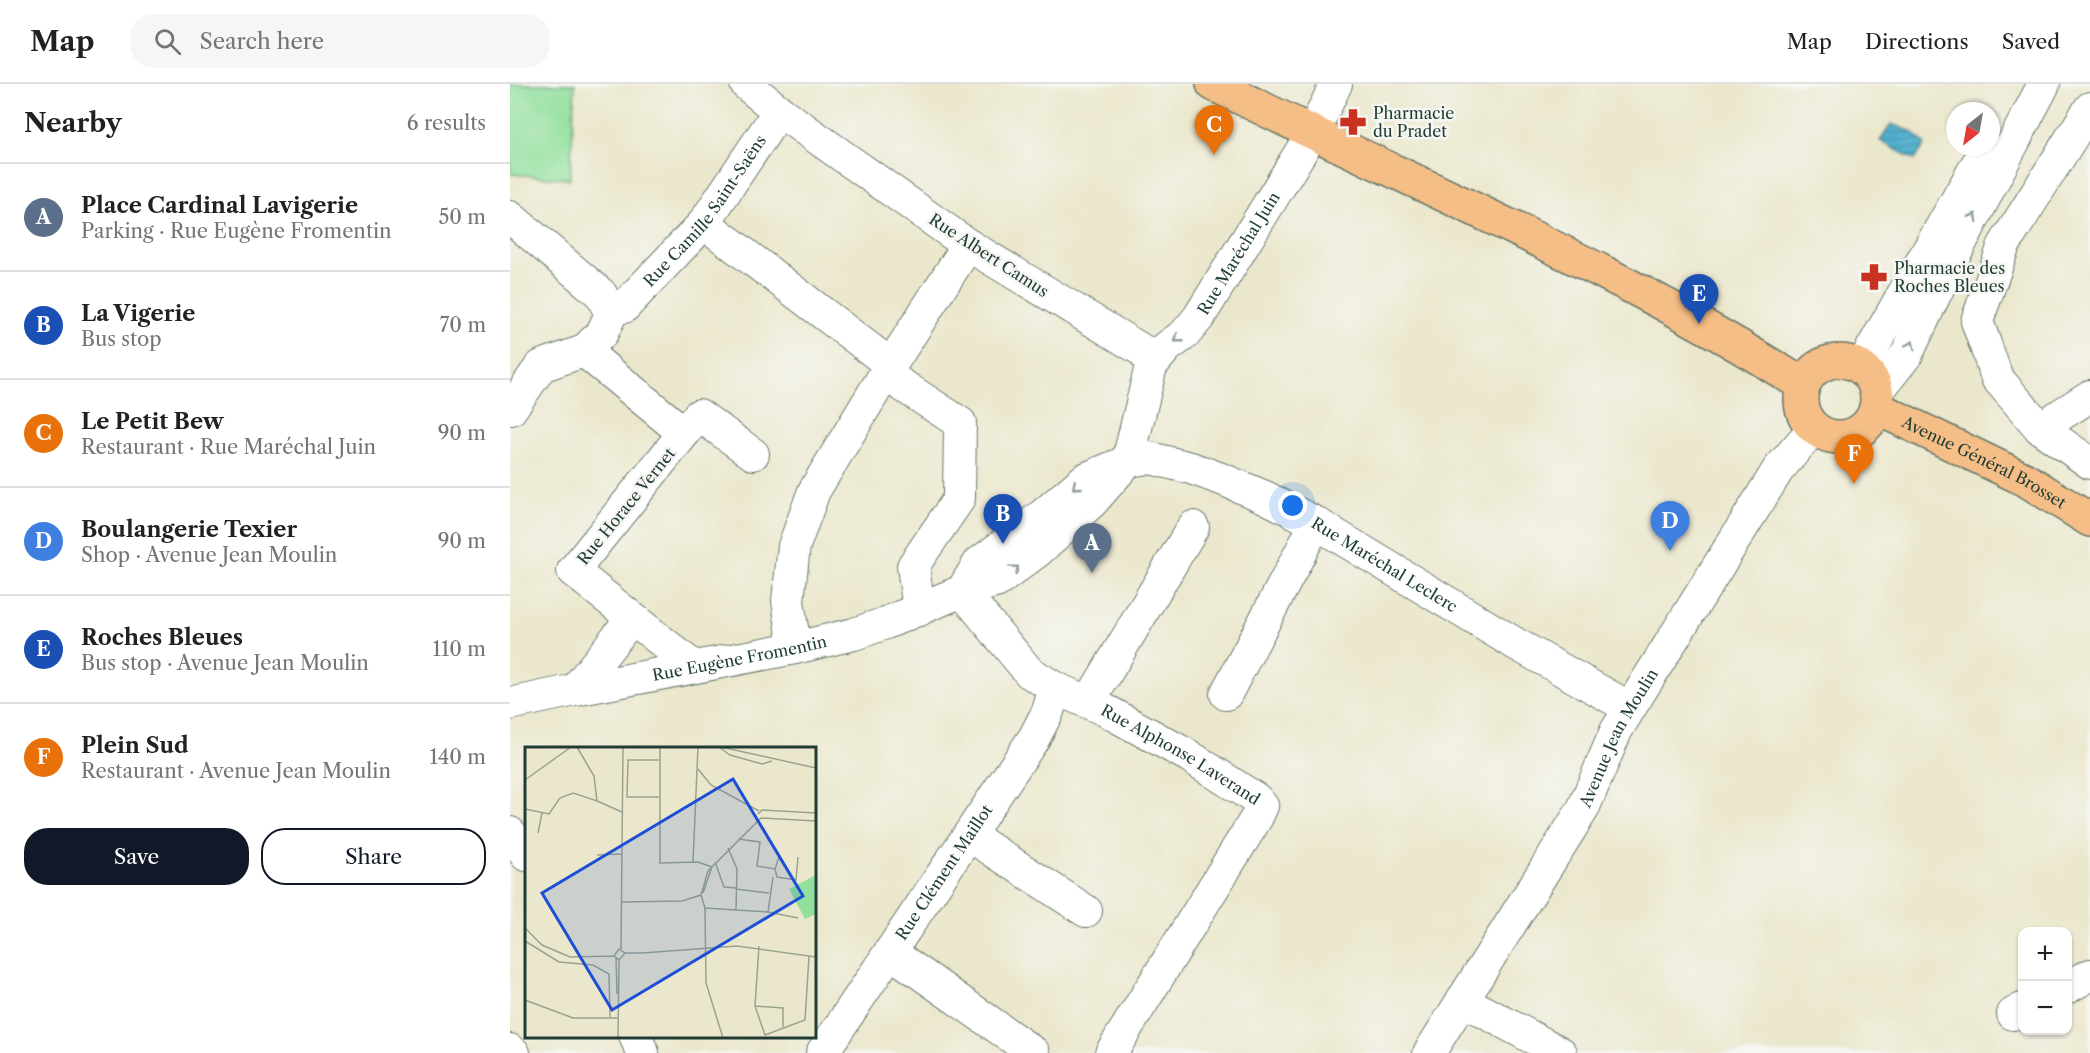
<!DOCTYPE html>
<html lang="en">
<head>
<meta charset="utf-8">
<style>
  :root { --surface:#fff; --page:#f6f6f6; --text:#202124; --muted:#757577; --line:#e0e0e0; --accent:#111827 }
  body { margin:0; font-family:"Libre Caslon Text",serif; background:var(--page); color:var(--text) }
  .controls { position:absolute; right:18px; bottom:18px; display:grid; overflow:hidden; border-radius:12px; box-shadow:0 2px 4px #0004 }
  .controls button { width:54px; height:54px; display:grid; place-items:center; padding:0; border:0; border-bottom:2px solid var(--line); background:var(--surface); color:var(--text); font:30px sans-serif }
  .compass { position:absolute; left:1436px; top:18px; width:54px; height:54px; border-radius:50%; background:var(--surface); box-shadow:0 2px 4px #0004; rotate:211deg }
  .you { position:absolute; left:783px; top:422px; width:21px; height:21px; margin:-15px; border:4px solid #fff; border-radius:50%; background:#1a73e8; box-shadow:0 0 0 9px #1a73e833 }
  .badge { display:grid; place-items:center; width:39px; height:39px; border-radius:50%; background:var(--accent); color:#fff; font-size:20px; font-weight:700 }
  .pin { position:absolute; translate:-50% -50px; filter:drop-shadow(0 2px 3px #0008) }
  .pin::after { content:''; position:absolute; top:32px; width:21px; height:18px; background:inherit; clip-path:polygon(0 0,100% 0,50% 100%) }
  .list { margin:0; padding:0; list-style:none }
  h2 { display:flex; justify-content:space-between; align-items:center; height:78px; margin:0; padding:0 24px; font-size:26px }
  h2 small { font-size:20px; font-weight:400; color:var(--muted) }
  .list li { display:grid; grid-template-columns:39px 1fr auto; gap:18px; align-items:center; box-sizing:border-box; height:108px; padding:0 24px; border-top:2px solid var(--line) }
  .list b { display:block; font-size:22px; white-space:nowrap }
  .list p { margin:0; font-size:20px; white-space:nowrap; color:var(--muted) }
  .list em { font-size:20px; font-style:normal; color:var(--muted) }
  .actions { display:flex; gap:12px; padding:18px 24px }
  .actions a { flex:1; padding:14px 0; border:2px solid var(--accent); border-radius:24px; text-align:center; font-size:21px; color:var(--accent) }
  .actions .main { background:var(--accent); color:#fff }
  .icon { flex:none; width:33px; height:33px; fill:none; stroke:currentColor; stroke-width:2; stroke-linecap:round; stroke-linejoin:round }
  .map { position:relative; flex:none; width:1580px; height:969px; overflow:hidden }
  header { display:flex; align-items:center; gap:36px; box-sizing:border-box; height:84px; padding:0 30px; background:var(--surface); border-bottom:2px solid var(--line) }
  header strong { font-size:28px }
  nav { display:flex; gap:33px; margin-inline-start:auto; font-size:21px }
  .search { width:420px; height:54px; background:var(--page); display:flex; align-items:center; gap:15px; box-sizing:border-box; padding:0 21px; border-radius:24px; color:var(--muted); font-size:22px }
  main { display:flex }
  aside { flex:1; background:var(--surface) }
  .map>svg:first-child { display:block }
  .green { fill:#91e09d; stroke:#588e68; stroke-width:1.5 }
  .water { fill:url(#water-rules); stroke:#387782; stroke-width:1.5 }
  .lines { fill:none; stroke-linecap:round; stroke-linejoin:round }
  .minor-casing { stroke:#667869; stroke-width:34 }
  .major-casing { stroke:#667869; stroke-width:36 }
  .minor { stroke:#fff; stroke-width:32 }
  .major { stroke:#f6be87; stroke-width:33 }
  .oneway { stroke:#8f9e9a }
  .labels { text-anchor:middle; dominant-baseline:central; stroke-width:5; stroke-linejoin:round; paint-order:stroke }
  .poi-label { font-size:16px; fill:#1f3d34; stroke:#f6f6f2; text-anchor:start }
  .street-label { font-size:16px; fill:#1f3d34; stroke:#f6f6f2 }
  .inset-road { fill:none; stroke:#99a38f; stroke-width:1.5 }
  .view { fill:#1d4ed8; fill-opacity:0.15; stroke:#1d4ed8; stroke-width:3 }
  .inset-edge { fill:none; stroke:#1f3d34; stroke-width:3 }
</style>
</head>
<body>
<header>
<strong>Map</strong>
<div class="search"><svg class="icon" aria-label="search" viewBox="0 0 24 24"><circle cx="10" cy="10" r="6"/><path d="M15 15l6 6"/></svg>Search here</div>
<nav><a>Map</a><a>Directions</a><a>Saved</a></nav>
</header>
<main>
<aside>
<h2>Nearby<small>6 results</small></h2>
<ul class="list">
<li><span class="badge" style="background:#5c6f8a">A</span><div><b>Place Cardinal Lavigerie</b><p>Parking · Rue Eugène Fromentin</p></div><em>50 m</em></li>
<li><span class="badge" style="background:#1a4fb4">B</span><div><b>La Vigerie</b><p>Bus stop</p></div><em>70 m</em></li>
<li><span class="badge" style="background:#e8710a">C</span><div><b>Le Petit Bew</b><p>Restaurant · Rue Maréchal Juin</p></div><em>90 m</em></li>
<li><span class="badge" style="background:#3f7fe0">D</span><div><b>Boulangerie Texier</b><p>Shop · Avenue Jean Moulin</p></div><em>90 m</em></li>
<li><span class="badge" style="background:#1a4fb4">E</span><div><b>Roches Bleues</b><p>Bus stop · Avenue Jean Moulin</p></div><em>110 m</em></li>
<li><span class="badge" style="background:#e8710a">F</span><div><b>Plein Sud</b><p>Restaurant · Avenue Jean Moulin</p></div><em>140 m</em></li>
</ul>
<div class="actions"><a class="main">Save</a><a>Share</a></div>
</aside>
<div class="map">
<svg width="1580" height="969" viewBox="0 0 1580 969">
  <defs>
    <pattern id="water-rules" width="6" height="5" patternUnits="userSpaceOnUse" patternTransform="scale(1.5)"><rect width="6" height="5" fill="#51b1d0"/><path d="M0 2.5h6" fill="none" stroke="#4391aa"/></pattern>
  </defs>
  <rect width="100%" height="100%" fill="#f6f6f2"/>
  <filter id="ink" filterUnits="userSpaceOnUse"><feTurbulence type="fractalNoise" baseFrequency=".0167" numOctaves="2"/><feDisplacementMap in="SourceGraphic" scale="12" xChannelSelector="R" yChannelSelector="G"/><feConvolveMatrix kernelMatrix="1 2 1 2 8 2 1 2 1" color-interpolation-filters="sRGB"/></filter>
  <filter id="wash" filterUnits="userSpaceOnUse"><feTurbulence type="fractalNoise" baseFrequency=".008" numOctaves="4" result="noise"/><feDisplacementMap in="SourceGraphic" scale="24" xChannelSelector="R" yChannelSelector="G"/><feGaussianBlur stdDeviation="1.35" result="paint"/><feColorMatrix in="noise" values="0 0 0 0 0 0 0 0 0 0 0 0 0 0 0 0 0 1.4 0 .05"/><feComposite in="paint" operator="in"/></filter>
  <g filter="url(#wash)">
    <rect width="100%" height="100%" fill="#ebe7cc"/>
    <path class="green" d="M 0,0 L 65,0 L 60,95 L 0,90 Z"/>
    <path class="water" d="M 1381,40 L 1403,48 L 1415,60 L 1405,76 L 1370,57 Z"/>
  </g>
  <g filter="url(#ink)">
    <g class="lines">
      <defs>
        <g id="minor">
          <path d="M 1580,24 L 1494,161 L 1467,237 L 1487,294 L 1530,344 L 1580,379"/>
          <path d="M 0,133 L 91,210 L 101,230 L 92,249 L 74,267"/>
          <path d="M 194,139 L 381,281"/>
          <path id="s1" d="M 114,223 L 194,139 L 269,27"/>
          <path id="s2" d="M 641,282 L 657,263 L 675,250 L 689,233 L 803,48 L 826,0"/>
          <path d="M 1351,284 L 1477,63"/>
          <path d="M 375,290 L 450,339 L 449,415 L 403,482 L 409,526"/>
          <path d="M 1367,308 L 1397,270 L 1437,185 L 1534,0"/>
          <path d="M 1,325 L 31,282 L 74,267 L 174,349 L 63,487 L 184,583"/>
          <path d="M 1530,344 L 1580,312"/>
          <path d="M 174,349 L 189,331 L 243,370"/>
          <path id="s3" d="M 452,507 L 469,479 L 534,430 L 575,395 L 618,377 L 640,374 L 681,384 L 714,396 L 755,413 L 806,439 L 1006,560 L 1120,624"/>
          <path id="s4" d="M 452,507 L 519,588 L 545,604 L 595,626 L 679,672 L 746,715 L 752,722 L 747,733 L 601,969"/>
          <path d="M 285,564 L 278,517 L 284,462 L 304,407 L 375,290 L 458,161"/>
          <path d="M 65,606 L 122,534"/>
          <path d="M 716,610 L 806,439"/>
          <path d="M 579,618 L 683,443"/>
          <path id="s5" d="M 0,620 L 65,606 L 285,564 L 344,550 L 376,539 L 452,507 L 488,497 L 528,467 L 582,418 L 618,377 L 641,282 L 635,268 L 458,161 L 269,27 L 236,0"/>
          <path d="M 0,749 L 16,771"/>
          <path d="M 459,751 L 576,827"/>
          <path d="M 380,868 L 524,969"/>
          <path d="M 1558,903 L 1580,891"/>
          <path d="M 952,916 L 1051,969"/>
          <path d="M 1503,930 L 1512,925"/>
          <path d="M 125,952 L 133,969"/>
          <path d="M 0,966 L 4,969"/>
          <path id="s6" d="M 312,969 L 524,654 L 538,627 L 545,604"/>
          <path id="s7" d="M 919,969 L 1073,725 L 1106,647 L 1120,624 L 1268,386 L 1304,344"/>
        </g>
        <g id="major">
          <path d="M 703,0 C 900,99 1106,182 1293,301"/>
          <circle cx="1329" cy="315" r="38"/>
          <path id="s8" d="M 1367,324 L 1516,396 L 1580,436"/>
        </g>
      </defs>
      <use href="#minor" class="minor-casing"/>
      <use href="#major" class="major-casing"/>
      <use href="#minor" class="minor"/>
      <use href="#major" class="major"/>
    </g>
    <defs><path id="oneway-chevron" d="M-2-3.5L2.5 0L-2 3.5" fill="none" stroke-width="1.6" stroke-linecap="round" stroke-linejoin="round" transform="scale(1.5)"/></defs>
    <g class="oneway">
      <use href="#oneway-chevron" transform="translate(1464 133) rotate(-62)"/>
      <use href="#oneway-chevron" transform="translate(668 255) rotate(142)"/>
      <use href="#oneway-chevron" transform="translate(1401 261) rotate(-65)"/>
      <use href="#oneway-chevron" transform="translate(566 402) rotate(139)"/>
      <use href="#oneway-chevron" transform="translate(505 485) rotate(-37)"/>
    </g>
  </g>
  <defs>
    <symbol id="pharmacy-bare" viewBox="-9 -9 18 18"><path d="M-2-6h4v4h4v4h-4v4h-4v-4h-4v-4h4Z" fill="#c8321e" stroke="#f6f6f2" stroke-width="2.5" paint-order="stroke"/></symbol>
  </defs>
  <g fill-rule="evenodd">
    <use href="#pharmacy-bare" x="824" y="19" width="38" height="38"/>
    <use href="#pharmacy-bare" x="1345" y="174" width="38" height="38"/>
  </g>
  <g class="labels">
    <g class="poi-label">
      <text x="863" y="29">Pharmacie<tspan x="863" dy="18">du Pradet</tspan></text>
      <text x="1384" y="184">Pharmacie des<tspan x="1384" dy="18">Roches Bleues</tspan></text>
    </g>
    <g class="street-label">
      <text stroke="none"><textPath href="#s1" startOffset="126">Rue Camille Saint-Saëns</textPath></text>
      <text stroke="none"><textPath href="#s2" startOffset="144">Rue Maréchal Juin</textPath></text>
      <text transform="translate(479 171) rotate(33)">Rue Albert Camus</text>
      <text stroke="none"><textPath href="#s8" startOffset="120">Avenue Général Brosset</textPath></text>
      <text transform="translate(116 422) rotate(-51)">Rue Horace Vernet</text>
      <text stroke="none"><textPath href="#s3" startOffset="496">Rue Maréchal Leclerc</textPath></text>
      <text stroke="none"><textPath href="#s5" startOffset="234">Rue Eugène Fromentin</textPath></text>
      <text stroke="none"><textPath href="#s7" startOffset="368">Avenue Jean Moulin</textPath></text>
      <text stroke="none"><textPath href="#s4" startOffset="278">Rue Alphonse Laverand</textPath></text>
      <text stroke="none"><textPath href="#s6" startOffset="218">Rue Clément Maillot</textPath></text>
    </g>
  </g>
  <g transform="translate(15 663)">
    <rect width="291" height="291" fill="#ebe7cc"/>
    <path d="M 291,128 L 291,167 L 280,172 L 264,142 Z" fill="#91e09d"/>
    <path class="inset-road" d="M 135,0 L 135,116 L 173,115 L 187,120M 194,0 L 205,8 L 237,17 L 247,14M 196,0 L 291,21M 134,13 L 103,13 L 102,50 L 134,50M 173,22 L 186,38 L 234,64M 0,33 L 46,0M 72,54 L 97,65M 0,62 L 24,67 L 35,51 L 48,46 L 72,54 L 69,29 L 52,0M 233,67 L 237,63 L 291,66M 236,71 L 291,74M 13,86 L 17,66M 213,92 L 235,95 L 232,119 L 250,122 L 254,110M 203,101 L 212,122 L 211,163M 72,108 L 97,107M 168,115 L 173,0M 190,115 L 199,140 L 212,141M 250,122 L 252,130 L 271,133 L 273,110M 211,142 L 244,146M 178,146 L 187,120M 97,155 L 157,154 L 176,148M 180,161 L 181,236 L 198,291M 180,161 L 176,148 L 183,124 L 236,71M 180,161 L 243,165 L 273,171M 243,165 L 248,130M 0,181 L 17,198 L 45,210 L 89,209 L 94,213 L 100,206M 0,194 L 34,215 L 68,218 L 84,227 L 85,270M 234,199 L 230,259 L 240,288 L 280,273 L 284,209M 96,202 L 98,0M 89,209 L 94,202 L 100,206 L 117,206 L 212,199 L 291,210M 91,211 L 92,247M 0,253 L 48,271 L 93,271M 230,259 L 258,261 L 258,280M 93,291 L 94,213"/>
    <path class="view" d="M 208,32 L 278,149 L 87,263 L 17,146 Z"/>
    <rect width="291" height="291" class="inset-edge"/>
  </g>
</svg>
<div class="controls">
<button>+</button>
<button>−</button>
</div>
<svg class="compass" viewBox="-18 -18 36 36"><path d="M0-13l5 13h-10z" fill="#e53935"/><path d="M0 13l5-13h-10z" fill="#757577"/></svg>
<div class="you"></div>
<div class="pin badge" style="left:582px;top:489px;background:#5c6f8a">A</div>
<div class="pin badge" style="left:493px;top:460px;background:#1a4fb4">B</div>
<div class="pin badge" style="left:704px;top:71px;background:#e8710a">C</div>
<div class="pin badge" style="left:1160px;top:467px;background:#3f7fe0">D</div>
<div class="pin badge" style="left:1189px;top:240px;background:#1a4fb4">E</div>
<div class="pin badge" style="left:1344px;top:400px;background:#e8710a">F</div>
</div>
</main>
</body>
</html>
